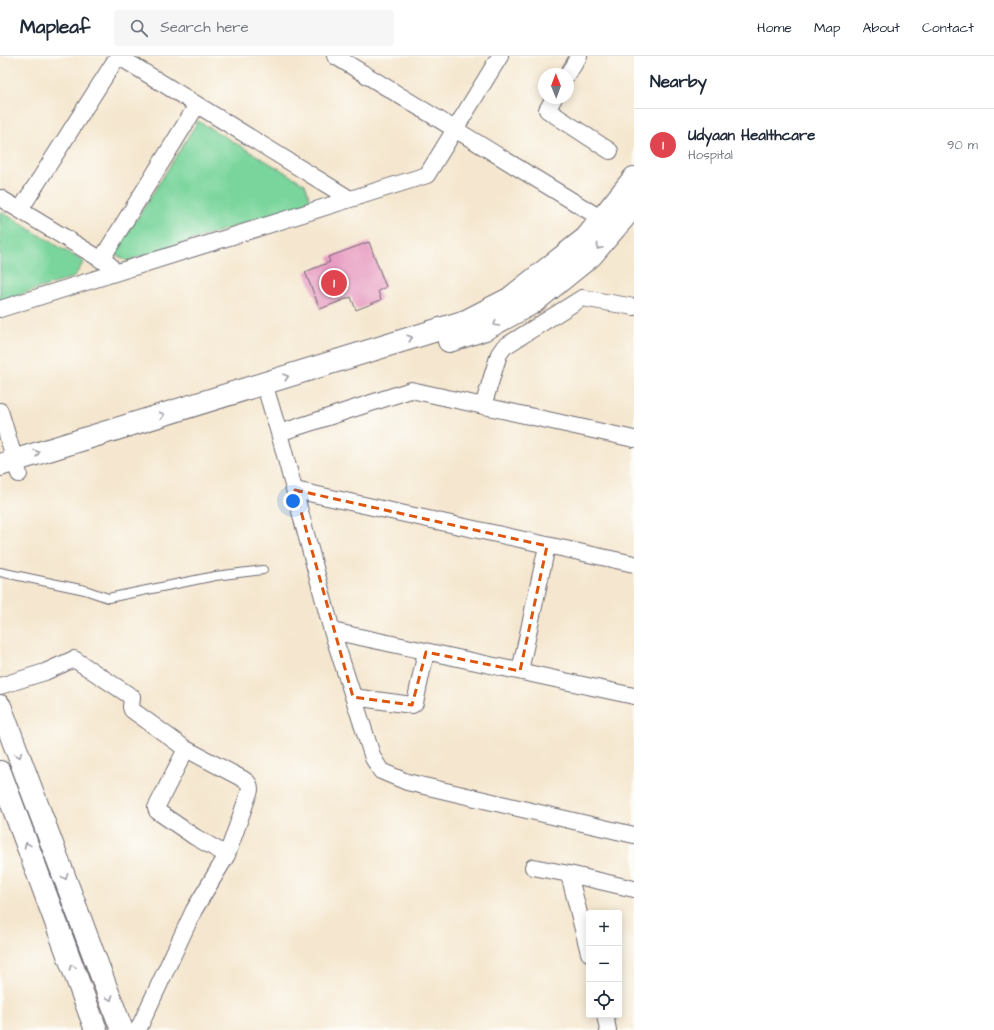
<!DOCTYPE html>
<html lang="en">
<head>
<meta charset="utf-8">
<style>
  :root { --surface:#fff; --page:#f6f6f7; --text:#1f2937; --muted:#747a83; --line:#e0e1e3; --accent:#d93025 }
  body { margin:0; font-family:"Architects Daughter",sans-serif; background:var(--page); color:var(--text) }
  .controls { position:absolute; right:12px; bottom:12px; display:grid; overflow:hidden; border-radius:4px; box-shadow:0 2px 10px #0003 }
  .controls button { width:36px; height:36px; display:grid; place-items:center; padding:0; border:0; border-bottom:1px solid var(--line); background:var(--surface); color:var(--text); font:20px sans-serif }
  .compass { position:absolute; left:538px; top:12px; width:36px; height:36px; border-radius:50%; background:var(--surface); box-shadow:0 2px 10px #0003; rotate:359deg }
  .you { position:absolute; left:293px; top:445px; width:14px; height:14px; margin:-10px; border:3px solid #fff; border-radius:50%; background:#1a73e8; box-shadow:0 0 0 6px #1a73e833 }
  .badge { display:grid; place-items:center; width:26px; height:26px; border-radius:50%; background:var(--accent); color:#fff; font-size:13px; font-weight:700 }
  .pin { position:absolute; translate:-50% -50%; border:2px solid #fff; box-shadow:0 1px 4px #0006 }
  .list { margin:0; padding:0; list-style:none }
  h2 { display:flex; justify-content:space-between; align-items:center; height:52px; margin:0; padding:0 16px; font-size:17px }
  h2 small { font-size:13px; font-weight:400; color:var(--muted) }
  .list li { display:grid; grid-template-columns:26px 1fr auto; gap:12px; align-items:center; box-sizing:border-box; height:72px; padding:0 16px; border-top:1px solid var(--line) }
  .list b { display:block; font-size:15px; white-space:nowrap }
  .list p { margin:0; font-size:13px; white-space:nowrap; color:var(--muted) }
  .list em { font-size:13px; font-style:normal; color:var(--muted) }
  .icon { flex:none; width:22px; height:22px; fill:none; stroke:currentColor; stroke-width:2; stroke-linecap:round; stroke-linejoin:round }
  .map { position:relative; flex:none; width:634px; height:974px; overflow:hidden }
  header { display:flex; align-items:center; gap:24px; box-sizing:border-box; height:56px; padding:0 20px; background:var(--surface); border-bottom:1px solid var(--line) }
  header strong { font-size:19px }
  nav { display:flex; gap:22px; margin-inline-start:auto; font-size:14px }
  .search { width:280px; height:36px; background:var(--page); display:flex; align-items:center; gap:10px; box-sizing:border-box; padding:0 14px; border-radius:4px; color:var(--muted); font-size:15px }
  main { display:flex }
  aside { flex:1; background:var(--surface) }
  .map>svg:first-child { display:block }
  .green { fill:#7ad59c; stroke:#4e7c6c }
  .building { fill:#e89dc2 }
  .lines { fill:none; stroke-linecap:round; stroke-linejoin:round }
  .lane-casing { stroke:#6c676f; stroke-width:10 }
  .street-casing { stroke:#6c676f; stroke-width:18 }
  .secondary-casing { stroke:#6c676f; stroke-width:24 }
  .lane { stroke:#fff; stroke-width:8 }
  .street { stroke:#fff; stroke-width:16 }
  .secondary { stroke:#fff; stroke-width:22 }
  .oneway { stroke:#9c9ca7 }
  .marked { fill:none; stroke:#de560e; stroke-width:3; stroke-dasharray:8 5; stroke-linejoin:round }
</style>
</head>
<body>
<header>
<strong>Mapleaf</strong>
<div class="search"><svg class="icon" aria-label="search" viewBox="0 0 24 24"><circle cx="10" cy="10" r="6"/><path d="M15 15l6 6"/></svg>Search here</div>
<nav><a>Home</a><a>Map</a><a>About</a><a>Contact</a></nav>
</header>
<main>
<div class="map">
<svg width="634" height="974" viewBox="0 0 634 974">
  <rect width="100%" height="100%" fill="#fdfcf7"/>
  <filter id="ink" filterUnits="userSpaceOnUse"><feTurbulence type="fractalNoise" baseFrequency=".025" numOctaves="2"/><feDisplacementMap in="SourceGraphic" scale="8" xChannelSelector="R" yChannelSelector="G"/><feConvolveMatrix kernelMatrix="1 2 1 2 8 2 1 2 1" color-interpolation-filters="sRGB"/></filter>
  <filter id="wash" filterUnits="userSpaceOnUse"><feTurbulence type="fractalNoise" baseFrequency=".012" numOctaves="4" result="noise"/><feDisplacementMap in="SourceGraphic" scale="16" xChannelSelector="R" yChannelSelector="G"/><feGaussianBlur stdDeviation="0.9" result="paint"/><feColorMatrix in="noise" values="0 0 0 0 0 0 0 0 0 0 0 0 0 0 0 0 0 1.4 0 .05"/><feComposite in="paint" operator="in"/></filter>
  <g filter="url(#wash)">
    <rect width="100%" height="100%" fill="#f5e7cf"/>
    <path class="green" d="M 198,65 L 305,128 L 311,146 L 127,205 L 115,198 Z
      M 0,155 L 84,206 L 74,221 L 0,245 Z"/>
    <g id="blocks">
      <path class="building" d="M 369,186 L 386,231 L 378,235 L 381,244 L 356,254 L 351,241 L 320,253 L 305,216 L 330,206 L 328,201 Z"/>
    </g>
  </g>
  <g filter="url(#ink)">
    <use href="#blocks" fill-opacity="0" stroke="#6c676f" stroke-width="1"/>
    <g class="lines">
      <defs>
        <path id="lane" d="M 0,516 L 85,534 L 108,542 L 215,520 L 263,514"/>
        <path id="street" d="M 118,0 L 350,143
          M 335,0 L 610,168
          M 568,18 L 579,0
          M 554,42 L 547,54 L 610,95
          M 0,142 L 110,209
          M 20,154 L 118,0
          M 101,204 L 197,49
          M 0,253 L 427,119 L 500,0
          M 264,327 L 279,377 L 332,575 L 373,702 L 381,715 L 407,726 L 634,779
          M 483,350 L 499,298 L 504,291 L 582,242 L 634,251
          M 0,355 L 19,418
          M 279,377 L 411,334 L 634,383
          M 295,434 L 634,508
          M 332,575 L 634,640
          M 520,615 L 547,490
          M 0,630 L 45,616 L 74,603 L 132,641 L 131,651 L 132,654 L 186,693 L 243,723 C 248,726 250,728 250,734 L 227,799 L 194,854 L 138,974
          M 353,641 L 412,649 L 415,647 L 426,596
          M 186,693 L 156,752 L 157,755 L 195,781 L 227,799
          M 533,811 L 569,818
          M 589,897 L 569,818 L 634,833
          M 605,959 L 608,974"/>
        <path id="secondary" d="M 449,285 L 485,273 L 534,246 L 591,200 L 634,150
          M 0,409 L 466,265 L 509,243 L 586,182 L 634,122
          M 0,650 L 122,974
          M 0,716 L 96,974"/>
      </defs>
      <use href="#lane" class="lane-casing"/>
      <use href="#street" class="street-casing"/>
      <use href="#secondary" class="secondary-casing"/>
      <use href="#lane" class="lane"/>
      <use href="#street" class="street"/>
      <use href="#secondary" class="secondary"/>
    </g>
    <defs><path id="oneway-chevron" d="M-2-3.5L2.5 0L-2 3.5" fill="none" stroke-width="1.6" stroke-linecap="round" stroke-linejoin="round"/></defs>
    <g class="oneway">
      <use href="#oneway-chevron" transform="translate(599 191) rotate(131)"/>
      <use href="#oneway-chevron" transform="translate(496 268) rotate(150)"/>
      <use href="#oneway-chevron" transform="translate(410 282) rotate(-17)"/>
      <use href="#oneway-chevron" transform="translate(286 321) rotate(-17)"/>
      <use href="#oneway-chevron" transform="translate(162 359) rotate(-17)"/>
      <use href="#oneway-chevron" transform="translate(37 397) rotate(-17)"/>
      <use href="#oneway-chevron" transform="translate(19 699) rotate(69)"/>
      <use href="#oneway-chevron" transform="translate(27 789) rotate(-110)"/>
      <use href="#oneway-chevron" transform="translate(65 821) rotate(69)"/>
      <use href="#oneway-chevron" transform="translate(72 911) rotate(-110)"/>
      <use href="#oneway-chevron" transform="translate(110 942) rotate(70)"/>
    </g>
  </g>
  <path class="marked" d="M 295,434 L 547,490 L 520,615 L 426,596 L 412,649 L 353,641 Z"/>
</svg>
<div class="controls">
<button>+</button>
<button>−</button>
<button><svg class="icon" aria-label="locate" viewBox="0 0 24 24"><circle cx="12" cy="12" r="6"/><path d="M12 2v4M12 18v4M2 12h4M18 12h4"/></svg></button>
</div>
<svg class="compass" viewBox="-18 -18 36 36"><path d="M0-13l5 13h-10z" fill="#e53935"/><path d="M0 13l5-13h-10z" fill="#747a83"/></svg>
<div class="you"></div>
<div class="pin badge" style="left:334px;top:227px;background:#e0444e">1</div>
</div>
<aside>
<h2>Nearby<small></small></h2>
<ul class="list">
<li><span class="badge" style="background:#e0444e">1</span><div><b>Udyaan Healthcare</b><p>Hospital</p></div><em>90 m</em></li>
</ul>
</aside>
</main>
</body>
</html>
